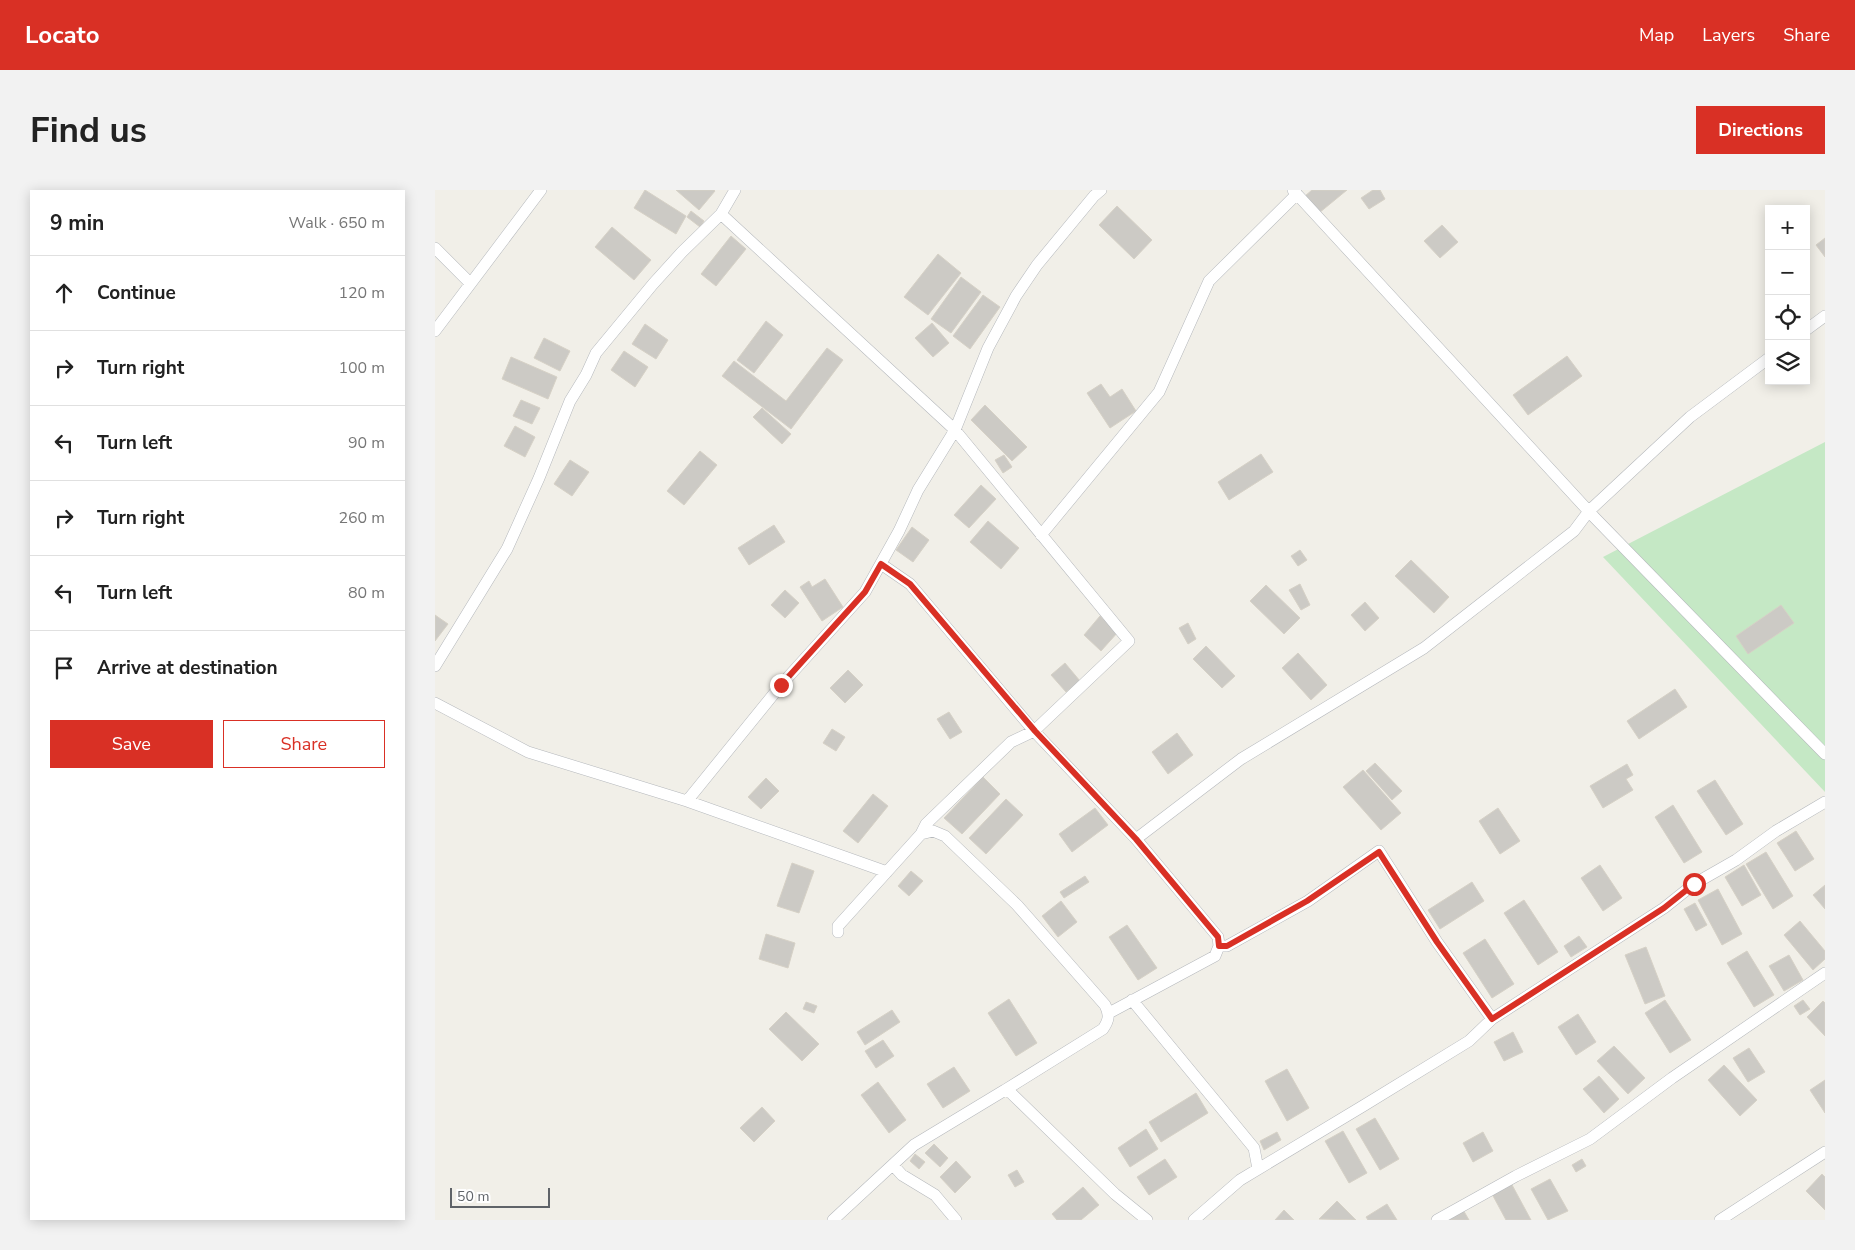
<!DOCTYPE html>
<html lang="en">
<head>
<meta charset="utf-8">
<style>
  :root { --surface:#fff; --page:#f2f2f2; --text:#222; --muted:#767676; --line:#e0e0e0; --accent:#d93025 }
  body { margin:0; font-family:"Nunito Sans",sans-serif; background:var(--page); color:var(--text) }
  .controls { position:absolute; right:15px; top:15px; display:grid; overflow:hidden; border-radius:0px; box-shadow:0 2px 12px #0003 }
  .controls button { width:45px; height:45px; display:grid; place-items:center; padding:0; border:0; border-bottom:1px solid var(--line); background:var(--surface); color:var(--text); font:25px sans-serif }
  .scale { position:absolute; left:15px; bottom:12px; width:100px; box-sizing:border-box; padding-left:5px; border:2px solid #5f6368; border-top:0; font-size:14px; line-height:18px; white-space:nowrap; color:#5f6368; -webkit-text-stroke:4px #fff; paint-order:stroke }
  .stop { position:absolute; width:15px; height:15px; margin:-11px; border:4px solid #d93025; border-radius:50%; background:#fff }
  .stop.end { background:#d93025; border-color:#fff; box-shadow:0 1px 5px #0008 }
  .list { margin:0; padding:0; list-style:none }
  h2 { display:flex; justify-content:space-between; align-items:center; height:65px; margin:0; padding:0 20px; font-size:21px }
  h2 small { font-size:16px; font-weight:400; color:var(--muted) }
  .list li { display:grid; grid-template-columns:32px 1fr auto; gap:15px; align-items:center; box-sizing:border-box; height:75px; padding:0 20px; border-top:1px solid var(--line) }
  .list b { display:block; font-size:19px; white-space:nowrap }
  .list em { font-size:16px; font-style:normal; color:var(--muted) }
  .actions { display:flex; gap:10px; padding:15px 20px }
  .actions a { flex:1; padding:11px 0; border:1px solid var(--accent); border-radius:0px; text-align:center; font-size:18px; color:var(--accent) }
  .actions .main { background:var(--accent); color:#fff }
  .icon { flex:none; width:28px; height:28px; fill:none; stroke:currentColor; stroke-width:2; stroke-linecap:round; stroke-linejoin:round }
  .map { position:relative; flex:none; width:1390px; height:1030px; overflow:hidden; border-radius:0px }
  header { display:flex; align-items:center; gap:30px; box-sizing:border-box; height:70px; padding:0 25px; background:var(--accent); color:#fff }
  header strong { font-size:24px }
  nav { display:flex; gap:28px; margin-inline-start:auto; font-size:18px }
  .intro { display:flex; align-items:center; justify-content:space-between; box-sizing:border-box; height:120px; padding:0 30px }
  h1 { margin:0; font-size:35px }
  .button { padding:12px 22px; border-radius:0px; background:var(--accent); color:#fff; font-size:18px; font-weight:700 }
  main { display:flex; gap:30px; padding:0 30px }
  aside { flex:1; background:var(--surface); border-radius:0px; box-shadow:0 2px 12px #0003 }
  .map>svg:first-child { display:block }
  .green { fill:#c5e8c5 }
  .building { fill:#cccac5; stroke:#d6d1c6 }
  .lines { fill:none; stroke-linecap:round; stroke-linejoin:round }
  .street-casing { stroke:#b5b8bc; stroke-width:12 }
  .street { stroke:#fff; stroke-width:11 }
  .route { stroke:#d93025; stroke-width:6 }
</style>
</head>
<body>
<header>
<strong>Locato</strong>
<nav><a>Map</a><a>Layers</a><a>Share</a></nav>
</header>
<div class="intro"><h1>Find us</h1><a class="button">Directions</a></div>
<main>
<aside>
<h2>9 min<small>Walk · 650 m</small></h2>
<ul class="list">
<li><svg class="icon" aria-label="ahead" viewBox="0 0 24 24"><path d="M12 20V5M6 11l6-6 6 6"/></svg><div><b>Continue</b></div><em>120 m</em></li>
<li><svg class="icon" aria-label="right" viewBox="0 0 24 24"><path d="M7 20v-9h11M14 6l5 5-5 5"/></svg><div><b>Turn right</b></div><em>100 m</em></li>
<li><svg class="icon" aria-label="left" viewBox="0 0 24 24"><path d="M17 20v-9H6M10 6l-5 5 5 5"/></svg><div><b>Turn left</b></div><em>90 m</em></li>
<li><svg class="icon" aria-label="right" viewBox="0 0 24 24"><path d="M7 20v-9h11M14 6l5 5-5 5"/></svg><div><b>Turn right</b></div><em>260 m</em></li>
<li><svg class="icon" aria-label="left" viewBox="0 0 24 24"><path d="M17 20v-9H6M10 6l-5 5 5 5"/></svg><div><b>Turn left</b></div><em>80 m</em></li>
<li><svg class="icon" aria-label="arrive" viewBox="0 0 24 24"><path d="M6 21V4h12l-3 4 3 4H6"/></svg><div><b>Arrive at destination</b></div></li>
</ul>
<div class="actions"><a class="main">Save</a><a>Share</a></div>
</aside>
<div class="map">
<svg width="1390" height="1030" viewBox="0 0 1390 1030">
  <rect width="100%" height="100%" fill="#f1efe8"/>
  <path class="green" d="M 1390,252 L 1390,602 L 1168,367 Z"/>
  <path class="building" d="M 210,0 L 251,26 L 241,44 L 199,18 Z
    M 241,0 L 279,0 L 280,1 L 264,20 Z
    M 877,0 L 912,0 L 884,23 L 870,6 Z
    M 938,0 L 945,0 L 950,9 L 934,19 L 926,8 Z
    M 682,16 L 717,50 L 699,69 L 664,35 Z
    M 256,21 L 269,31 L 265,37 L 252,27 Z
    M 1007,35 L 1023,52 L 1005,68 L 989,51 Z
    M 177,37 L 216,70 L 199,90 L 160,57 Z
    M 296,46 L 311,59 L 281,96 L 266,84 Z
    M 1390,48 L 1390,67 L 1381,55 Z
    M 503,64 L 526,83 L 493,125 L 469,107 Z
    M 526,87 L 546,102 L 516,143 L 496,129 Z
    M 548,105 L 565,117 L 535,159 L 518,146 Z
    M 331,131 L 348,145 L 319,183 L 302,170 Z
    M 497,133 L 514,153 L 498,167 L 480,148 Z
    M 210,134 L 233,150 L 221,169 L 197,154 Z
    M 109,148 L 135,161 L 125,181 L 99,168 Z
    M 392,158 L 408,170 L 356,239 L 287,186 L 299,171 L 351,211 Z
    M 189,161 L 213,177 L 200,197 L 176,180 Z
    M 1132,166 L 1147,186 L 1093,225 L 1078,205 Z
    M 76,167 L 122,187 L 113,209 L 67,189 Z
    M 666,194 L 675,207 L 687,199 L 701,221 L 675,238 L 652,203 Z
    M 86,210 L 105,218 L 97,234 L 78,226 Z
    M 550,215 L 592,257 L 577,271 L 536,230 Z
    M 327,218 L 356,244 L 347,254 L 318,227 Z
    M 80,236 L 100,247 L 90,267 L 69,256 Z
    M 265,261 L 282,275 L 249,315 L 232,301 Z
    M 826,264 L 838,282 L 794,310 L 783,292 Z
    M 569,265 L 577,277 L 568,283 L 560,270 Z
    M 135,270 L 154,282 L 137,306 L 119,294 Z
    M 546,295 L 561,309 L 534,338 L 519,325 Z
    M 553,331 L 584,358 L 566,379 L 535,352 Z
    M 339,335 L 350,352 L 314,375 L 303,358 Z
    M 477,337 L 494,350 L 478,372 L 461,360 Z
    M 865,360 L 872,370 L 863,376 L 856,366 Z
    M 976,370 L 1014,407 L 999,423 L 960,386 Z
    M 390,389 L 408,417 L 387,431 L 365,397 L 374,391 L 377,397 Z
    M 865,394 L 875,415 L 866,420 L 854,400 Z
    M 831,395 L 865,428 L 849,444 L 815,411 Z
    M 350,400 L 364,413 L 350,428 L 336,415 Z
    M 930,412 L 944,428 L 930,441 L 916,425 Z
    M 1346,415 L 1359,433 L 1313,464 L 1301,446 Z
    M 0,425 L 13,434 L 0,451 Z
    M 665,426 L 683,442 L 666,461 L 649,445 Z
    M 753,433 L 761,449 L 753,454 L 744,438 Z
    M 771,456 L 800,486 L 787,498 L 758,469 Z
    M 863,463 L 892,495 L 876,510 L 847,478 Z
    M 630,473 L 645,491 L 631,502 L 616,485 Z
    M 413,480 L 428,495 L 410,513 L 395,498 Z
    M 1240,499 L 1252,517 L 1204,549 L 1192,531 Z
    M 514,522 L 527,542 L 515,549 L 502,529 Z
    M 397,539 L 410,547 L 401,561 L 388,553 Z
    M 742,543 L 758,565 L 733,584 L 717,562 Z
    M 940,573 L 967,601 L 957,610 L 931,581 Z
    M 1192,574 L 1198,585 L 1191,589 L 1198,600 L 1168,618 L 1155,596 Z
    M 928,580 L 966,623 L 946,640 L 908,597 Z
    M 548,587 L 565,604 L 527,644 L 509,628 Z
    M 331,588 L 344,601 L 326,619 L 313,607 Z
    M 1280,590 L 1308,634 L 1291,645 L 1262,601 Z
    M 438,604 L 453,616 L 423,653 L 408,641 Z
    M 571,609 L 588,625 L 551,664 L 534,648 Z
    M 1238,615 L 1267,662 L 1249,673 L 1220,627 Z
    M 660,618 L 673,635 L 637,662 L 624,644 Z
    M 1063,618 L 1085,651 L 1065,664 L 1044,631 Z
    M 1361,641 L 1379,669 L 1360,681 L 1342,653 Z
    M 1331,662 L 1358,706 L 1338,719 L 1311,674 Z
    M 357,673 L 379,681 L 364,723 L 342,716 Z
    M 1165,675 L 1187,708 L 1168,721 L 1146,688 Z
    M 1309,675 L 1326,705 L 1307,716 L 1290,687 Z
    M 476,681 L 488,691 L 474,706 L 463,696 Z
    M 650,686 L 654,692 L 629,708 L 625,702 Z
    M 1037,692 L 1049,711 L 1005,739 L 993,720 Z
    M 1390,695 L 1390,719 L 1378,705 Z
    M 1283,699 L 1307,744 L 1287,755 L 1263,710 Z
    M 1089,710 L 1123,762 L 1103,775 L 1069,723 Z
    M 626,711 L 642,732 L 623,747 L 607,726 Z
    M 1260,713 L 1272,735 L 1261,741 L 1249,719 Z
    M 1365,731 L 1390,761 L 1390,769 L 1378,780 L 1349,745 Z
    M 692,735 L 722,778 L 703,790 L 674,747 Z
    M 331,744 L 360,753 L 353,778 L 324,769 Z
    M 1144,746 L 1152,757 L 1136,767 L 1129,756 Z
    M 1050,749 L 1079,794 L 1057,808 L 1028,763 Z
    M 1211,757 L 1230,806 L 1210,814 L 1190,765 Z
    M 1312,761 L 1339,805 L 1319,817 L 1292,773 Z
    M 1354,765 L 1368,790 L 1349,801 L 1334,776 Z
    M 574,809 L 602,853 L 581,866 L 553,823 Z
    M 1230,810 L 1256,850 L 1235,863 L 1210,823 Z
    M 1368,810 L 1375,819 L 1365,825 L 1359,816 Z
    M 1388,811 L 1390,813 L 1390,846 L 1372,827 Z
    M 371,812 L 382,816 L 379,823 L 368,819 Z
    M 457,820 L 465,832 L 430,855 L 422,842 Z
    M 351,822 L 384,854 L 367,871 L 334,839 Z
    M 1143,824 L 1161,852 L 1141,865 L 1123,837 Z
    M 1078,842 L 1088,862 L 1069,871 L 1059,852 Z
    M 448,850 L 459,866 L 441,878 L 430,861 Z
    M 1179,856 L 1210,888 L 1193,904 L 1162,871 Z
    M 1314,858 L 1330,882 L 1313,892 L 1298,868 Z
    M 1289,875 L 1322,910 L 1305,926 L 1273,890 Z
    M 519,877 L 535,901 L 508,918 L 492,894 Z
    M 852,879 L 874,918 L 852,931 L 830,891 Z
    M 1164,886 L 1184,909 L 1169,923 L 1148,899 Z
    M 1390,890 L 1390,923 L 1375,900 Z
    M 443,892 L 471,930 L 454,943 L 426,905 Z
    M 761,903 L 773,923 L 726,952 L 714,932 Z
    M 327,917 L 340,931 L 319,952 L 305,938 Z
    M 940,928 L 964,969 L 945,980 L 921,939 Z
    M 711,939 L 723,959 L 695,977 L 683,958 Z
    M 908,941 L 932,983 L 914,993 L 890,951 Z
    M 842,942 L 846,950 L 829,960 L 825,951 Z
    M 1048,942 L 1058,961 L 1038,972 L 1028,953 Z
    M 499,954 L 513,968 L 505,977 L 490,963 Z
    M 480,964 L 490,972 L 484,979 L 475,971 Z
    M 730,969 L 742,987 L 714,1005 L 702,987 Z
    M 1147,969 L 1151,976 L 1141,982 L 1137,975 Z
    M 521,971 L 536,987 L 520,1003 L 505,987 Z
    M 582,980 L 589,992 L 580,997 L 573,985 Z
    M 1387,984 L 1390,987 L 1390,1020 L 1371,1001 Z
    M 1115,989 L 1133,1021 L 1113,1030 L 1096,999 Z
    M 1076,993 L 1096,1030 L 1071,1030 L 1057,1004 Z
    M 648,997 L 664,1015 L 646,1030 L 622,1030 L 617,1024 Z
    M 902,1011 L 921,1030 L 884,1029 Z
    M 952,1014 L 962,1030 L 933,1030 L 931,1027 Z
    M 1027,1018 L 1034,1030 L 1008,1030 Z
    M 849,1020 L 859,1030 L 840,1030 Z"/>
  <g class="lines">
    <defs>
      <path id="street" d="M 858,0 L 1159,327 L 1390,564
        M 286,24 L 520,240 L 694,451 L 599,541 L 576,552 L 491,634 L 486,644
        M 0,58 L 35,93
        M 1371,140 L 1390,126
        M 0,141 L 106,0
        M 606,345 L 724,202 L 774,91 L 862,4
        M 446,374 L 475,394 L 599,541 L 701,649 L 783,747 L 784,756 L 780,766 L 674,823
        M 0,476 L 72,359 L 104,288 L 135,211 L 151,185 L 161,163 L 218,94 L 247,62 L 286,24 L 300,0
        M 0,513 L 93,562 L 252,611 L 452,682
        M 252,611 L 346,495 L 430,402 L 464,341 L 483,300 L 520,240 L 553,158 L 581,106 L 602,75 L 659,6 L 666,0
        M 701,649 L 806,569 L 989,458 L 1139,341 L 1154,321 L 1255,227 L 1334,168
        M 403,742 L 403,736 L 486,644 L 498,641 L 510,646 L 582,715 L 670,815 C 675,825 674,830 668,839 L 570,900
        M 784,756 L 792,756 L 873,711 L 944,661 L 1002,752 L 1057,829
        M 697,810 L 819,958 L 823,979
        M 458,975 L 467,985 L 500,1005 L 521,1030
        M 398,1030 L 479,955 L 570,900 L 576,903 L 680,1004 L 712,1030
        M 759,1030 L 805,990 L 928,916 L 1034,851 L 1057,829 L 1229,718 L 1259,694 L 1301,670 L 1341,641 L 1390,612
        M 1002,1030 L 1081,986 L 1155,949 L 1237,888 L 1390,783
        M 1285,1030 L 1390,962"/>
    </defs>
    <use href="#street" class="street-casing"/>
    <use href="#street" class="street"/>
  </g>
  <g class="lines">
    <path class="route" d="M 346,495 L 430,402 L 446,374 L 475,394 L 600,541 L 701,649 L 783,747 L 784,756 L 792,756 L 872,711 L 944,662 L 1002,752 L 1057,829 L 1229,718 L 1259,694"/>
  </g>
</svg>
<div class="controls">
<button>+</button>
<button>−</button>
<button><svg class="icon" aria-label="locate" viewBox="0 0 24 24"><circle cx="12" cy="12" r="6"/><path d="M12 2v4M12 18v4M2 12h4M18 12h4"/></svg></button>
<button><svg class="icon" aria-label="layers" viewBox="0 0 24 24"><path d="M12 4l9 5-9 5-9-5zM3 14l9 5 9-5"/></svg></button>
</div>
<div class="scale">50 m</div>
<div class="stop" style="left:1259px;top:694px"></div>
<div class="stop end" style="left:346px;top:495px"></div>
</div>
</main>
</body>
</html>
